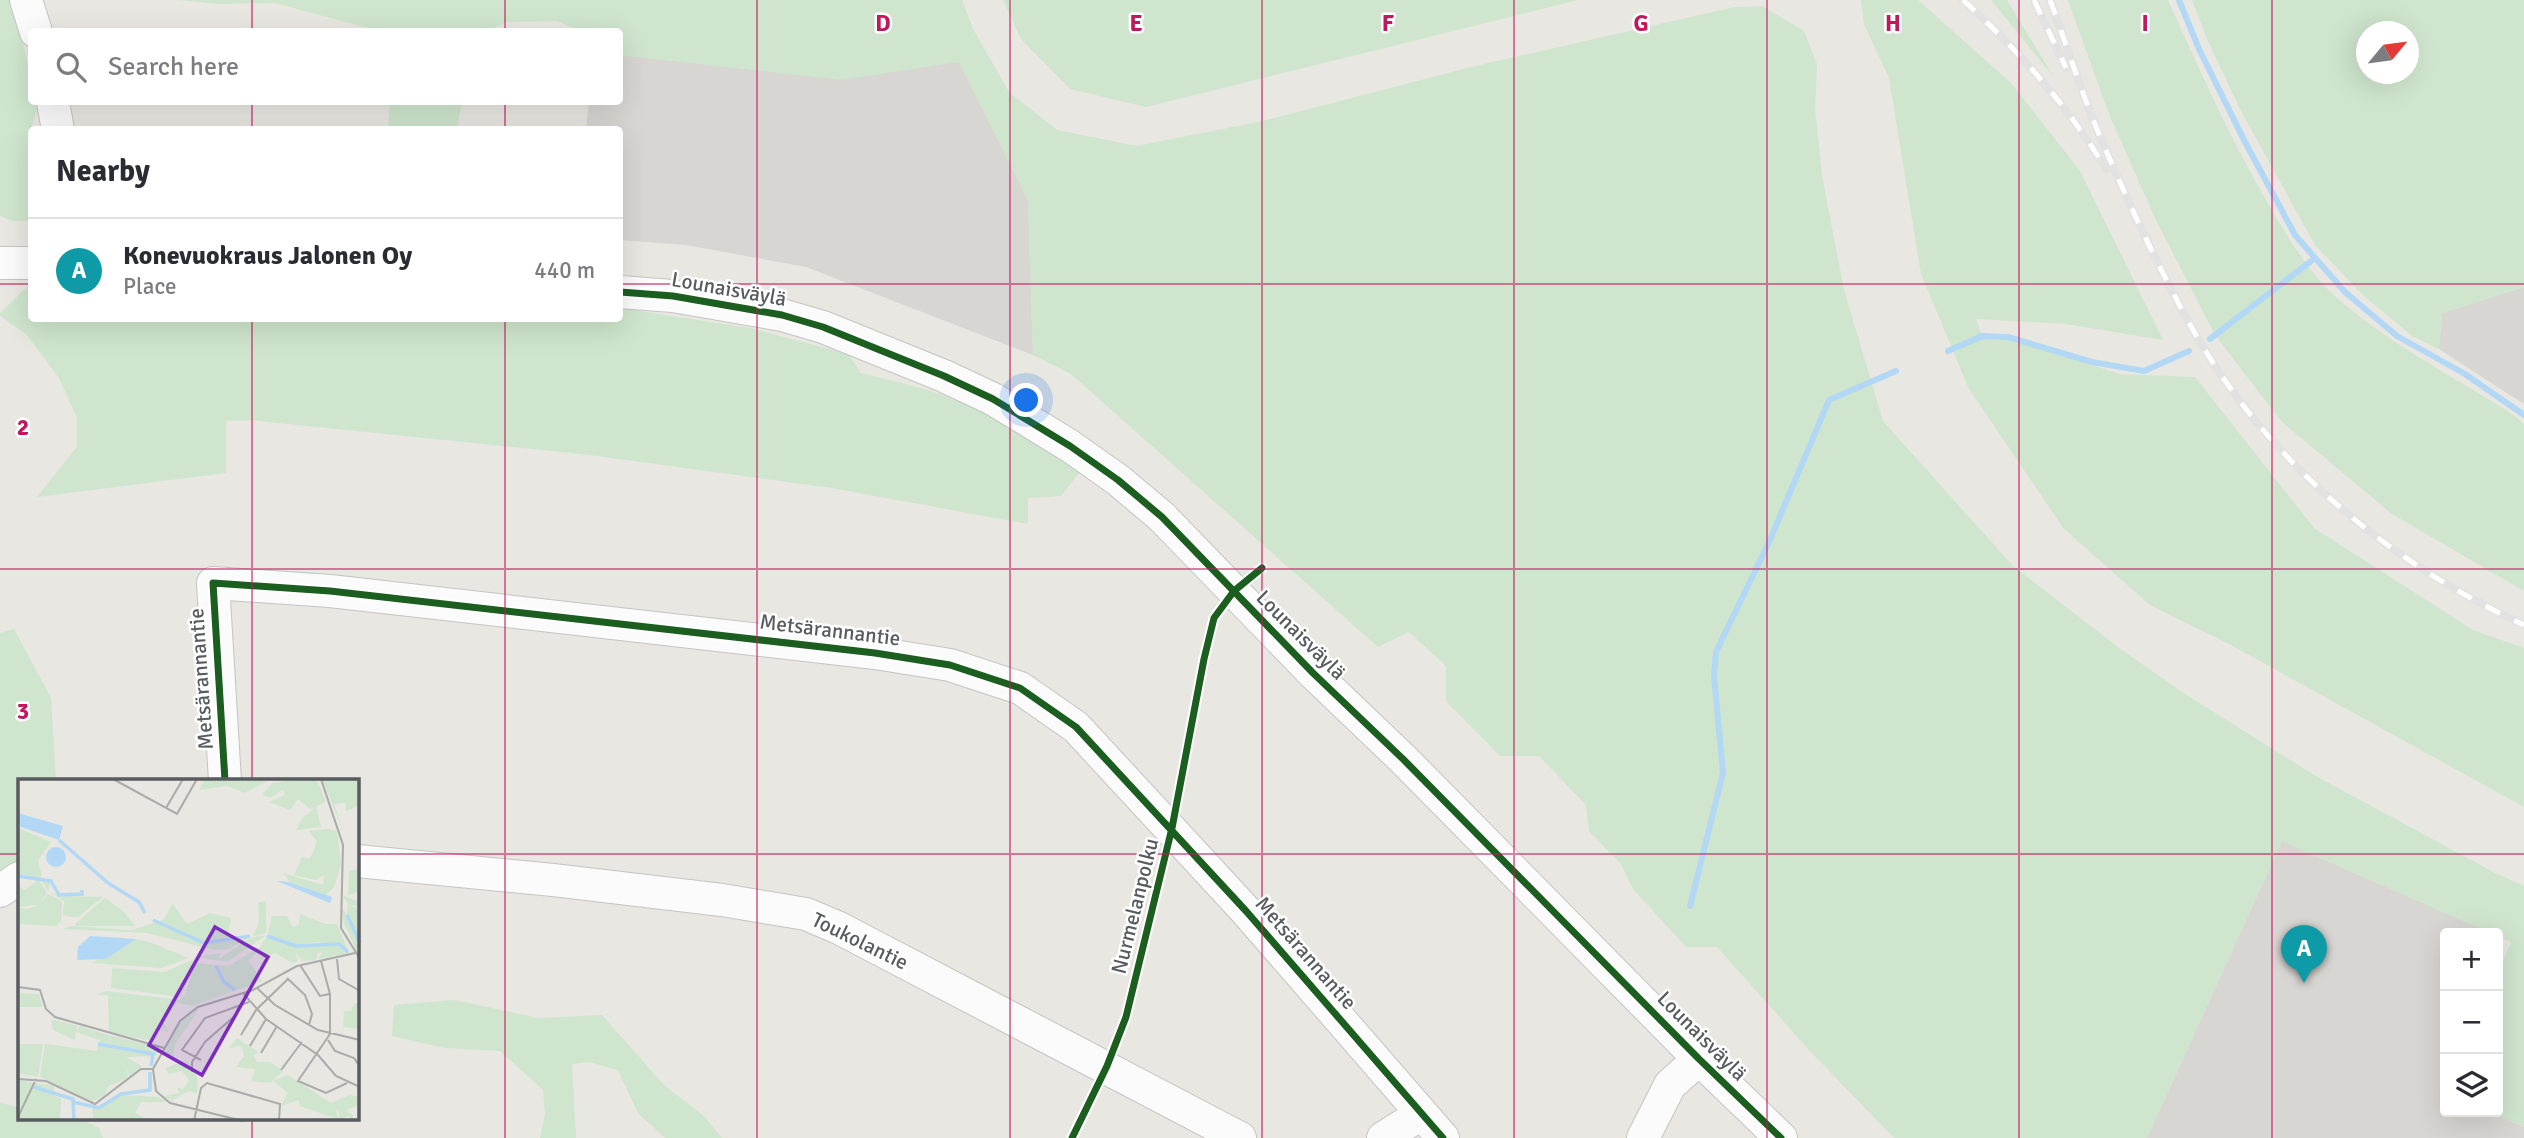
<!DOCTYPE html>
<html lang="en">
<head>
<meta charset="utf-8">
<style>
  :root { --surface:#fff; --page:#f2f2f3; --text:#2b2b33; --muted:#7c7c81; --line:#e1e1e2; --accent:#8a8c8e }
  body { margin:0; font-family:Signika,sans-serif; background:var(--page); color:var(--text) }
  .controls { position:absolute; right:21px; bottom:21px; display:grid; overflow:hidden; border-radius:7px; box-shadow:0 7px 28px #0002 }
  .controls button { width:63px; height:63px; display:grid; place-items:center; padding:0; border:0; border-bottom:2px solid var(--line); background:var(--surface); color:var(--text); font:35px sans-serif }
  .compass { position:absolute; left:2356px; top:21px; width:63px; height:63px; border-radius:50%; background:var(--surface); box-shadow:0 7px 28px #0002; rotate:61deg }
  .you { position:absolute; left:1027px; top:401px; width:24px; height:24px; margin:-18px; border:5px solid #fff; border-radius:50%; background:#1a73e8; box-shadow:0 0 0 10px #1a73e833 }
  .badge { display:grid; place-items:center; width:46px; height:46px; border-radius:50%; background:var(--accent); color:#fff; font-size:23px; font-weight:700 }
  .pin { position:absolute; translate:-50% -58px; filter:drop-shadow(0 2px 4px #0008) }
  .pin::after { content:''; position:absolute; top:37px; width:24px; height:21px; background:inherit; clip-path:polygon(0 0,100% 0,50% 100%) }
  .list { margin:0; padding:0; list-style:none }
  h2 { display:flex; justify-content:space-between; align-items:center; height:91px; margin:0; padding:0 28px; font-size:30px }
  h2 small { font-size:23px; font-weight:400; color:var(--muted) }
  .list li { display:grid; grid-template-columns:46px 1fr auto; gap:21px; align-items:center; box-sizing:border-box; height:105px; padding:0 28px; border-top:2px solid var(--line) }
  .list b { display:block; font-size:26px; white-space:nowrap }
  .list p { margin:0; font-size:23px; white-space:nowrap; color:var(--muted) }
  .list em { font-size:23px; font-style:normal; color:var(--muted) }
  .icon { flex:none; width:38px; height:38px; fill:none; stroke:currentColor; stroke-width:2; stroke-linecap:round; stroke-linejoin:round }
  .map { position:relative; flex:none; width:2524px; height:1138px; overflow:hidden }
  .search { position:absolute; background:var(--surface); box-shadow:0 7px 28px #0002; left:28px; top:28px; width:595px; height:77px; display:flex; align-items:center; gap:18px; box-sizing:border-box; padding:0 24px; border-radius:7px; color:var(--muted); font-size:26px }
  .panel { position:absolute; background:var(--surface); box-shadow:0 7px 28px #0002; left:28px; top:126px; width:595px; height:196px; border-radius:7px }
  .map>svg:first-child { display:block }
  .industrial { fill:#d7d6d2 }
  .green { fill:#cfe5cd; fill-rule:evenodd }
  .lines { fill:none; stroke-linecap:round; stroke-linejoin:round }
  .stream { stroke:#b3d8f6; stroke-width:6 }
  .minor-casing { stroke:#c4c4c3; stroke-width:34 }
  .minor { stroke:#fcfbfb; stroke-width:32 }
  .rail-casing { stroke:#e1e2e1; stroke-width:8 }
  .rail { stroke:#fff; stroke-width:5; stroke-dasharray:16; stroke-linecap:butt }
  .cycleway-casing { stroke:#fff; stroke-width:11 }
  .cycleway { stroke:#1b5e20; stroke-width:7 }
  .grid { fill:none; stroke:#c2185b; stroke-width:2; stroke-opacity:0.55 }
  .labels { text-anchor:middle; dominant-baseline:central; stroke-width:5; stroke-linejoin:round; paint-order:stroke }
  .street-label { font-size:21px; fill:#585b60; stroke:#fff }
  .inset-river { fill:none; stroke:#b3d8f6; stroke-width:3.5 }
  .inset-road { fill:none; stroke:#aaabaa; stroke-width:2 }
  .view { fill:#7b2cbf; fill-opacity:0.15; stroke:#7b2cbf; stroke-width:3.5 }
  .inset-edge { fill:none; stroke:#585b60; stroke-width:3.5 }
  .grid-label { font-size:23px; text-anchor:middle; font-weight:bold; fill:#c2185b; stroke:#fff; stroke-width:5; stroke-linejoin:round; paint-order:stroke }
</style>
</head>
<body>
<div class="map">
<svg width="2524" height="1138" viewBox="0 0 2524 1138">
  <rect width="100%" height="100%" fill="#e8e7e2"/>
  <path class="industrial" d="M 620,55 L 841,79 L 959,61 L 1028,200 L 1033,355 L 806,267 L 686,245 L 620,240 L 620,130 L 586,130 L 589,102 L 620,102 Z
    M 2524,287 L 2524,404 L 2439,349 L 2442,313 Z
    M 2282,841 L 2491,933 L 2445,933 L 2445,1112 L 2492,1112 L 2524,1127 L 2524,1138 L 2147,1138 Z"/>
  <path class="green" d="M 0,0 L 9,0 C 20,33 31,66 32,102 L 35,102 L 37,109 L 28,140 L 32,156 L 31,221 L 12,221 L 0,216 Z
    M 178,0 L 962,0 L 973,29 L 1009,92 L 1057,130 L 1137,146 L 1263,121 L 1475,66 L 1735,7 L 1762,6 L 1804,31 L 1817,64 L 1815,108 L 1822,176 L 1844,290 L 1883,421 L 2013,566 L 2122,650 L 2182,692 L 2314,775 L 2495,873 L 2524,886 L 2524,1127 L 2492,1112 L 2498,1112 L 2498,973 L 2511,942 L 2498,936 L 2498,933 L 2491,933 L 2282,841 L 2147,1138 L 1894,1138 L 1808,1049 L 1717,947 L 1686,947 L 1633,889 L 1621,864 L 1589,831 L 1586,805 L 1539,756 L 1500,756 L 1446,701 L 1446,666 L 1409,632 L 1378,647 L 1071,374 L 1033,355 L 1028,200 L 959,62 L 841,80 L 620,55 L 620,32 L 580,31 L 557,21 L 507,22 L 486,31 L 380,31 L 275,3 L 219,4 Z
    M 1003,0 L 1578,0 L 1146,107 L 1070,89 L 1021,39 Z
    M 1861,0 L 1918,0 L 2011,83 L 2080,171 L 2163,340 L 2066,324 L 1976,319 L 1982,336 L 2008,337 L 2119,374 L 2195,377 L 2314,528 L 2473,630 L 2524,648 L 2524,807 L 2229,644 L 2150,605 L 2064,529 L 1969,389 L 1921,274 L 1889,78 L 1864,24 Z
    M 1991,0 L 2007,0 L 2053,76 Z
    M 2068,0 L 2168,0 C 2201,74 2235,149 2277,219 C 2295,248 2312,276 2338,299 C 2390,344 2454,377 2512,414 L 2524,424 L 2524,591 L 2392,514 L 2281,421 L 2215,335 L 2156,220 L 2109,114 Z
    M 2192,0 L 2524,0 L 2524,287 L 2442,313 L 2439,349 L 2412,336 L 2365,297 L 2315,245 L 2241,111 L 2207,39 ZM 2366,32 L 2408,32 L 2408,74 L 2366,74 Z
    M 390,102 L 462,102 L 457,129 L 388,129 Z
    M 30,284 L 32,318 L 620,318 L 620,308 L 750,328 L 848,354 L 861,373 C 890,381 921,386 949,398 C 995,416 1042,441 1080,472 L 1061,496 L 1028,498 L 1028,524 L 832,488 L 590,455 L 250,420 L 226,421 L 226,473 L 37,497 L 77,447 L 77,418 L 59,378 L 26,334 L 0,316 L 0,313 Z
    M 14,629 L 51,698 L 56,781 L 19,781 L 19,868 L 0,878 L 0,633 Z
    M 455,1000 L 538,1018 L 602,1015 L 664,1085 L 704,1116 L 722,1138 L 665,1138 L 638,1113 L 618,1070 L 589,1062 L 572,1064 L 576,1138 L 540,1138 L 545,1114 L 543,1090 L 500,1051 L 444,1048 L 392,1036 L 394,1005 Z
    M 0,1103 L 19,1107 L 19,1119 L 81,1119 L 99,1128 L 103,1138 L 0,1138 Z"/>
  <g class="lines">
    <path class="stream" d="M 2179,0 L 2199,49 L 2244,140 L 2295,235 L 2345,292 L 2397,336 L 2465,374 L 2524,415
      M 2210,339 L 2315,258
      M 1948,351 L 1982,336 L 2008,337 L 2092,362 L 2144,371 L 2189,351
      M 1690,906 L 1723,773 L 1714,676 L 1716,652 L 1770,540 L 1829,400 L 1896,371"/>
    <defs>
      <path id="minor" d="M 26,0 L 36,32
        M 53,102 L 58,130
        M 0,263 L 32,263
        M 620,292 L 673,296 L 782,315 L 823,327 L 944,376 L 993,399 L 1070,446 L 1118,480 L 1162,517 L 1313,673 L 1404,760 L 1699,1059 L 1781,1138
        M 225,781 L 213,583 L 330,591 L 875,653 L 950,665 L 1020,688 L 1076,727 L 1246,911 L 1443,1138
        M 357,861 L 553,880 L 722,900 L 806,914 L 839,928 L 1240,1138
        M 0,891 L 19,878
        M 1383,1138 L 1421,1114
        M 1643,1138 L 1670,1085 L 1699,1059"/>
    </defs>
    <use href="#minor" class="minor-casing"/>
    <use href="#minor" class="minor"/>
    <defs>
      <path id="rail" d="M 1963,0 C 2018,50 2068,106 2106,169
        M 2034,0 L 2066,68
        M 2050,0 C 2067,46 2082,94 2101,139 C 2129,204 2159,269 2193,330 C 2268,462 2388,562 2524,625"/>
    </defs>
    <use href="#rail" class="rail-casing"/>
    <use href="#rail" class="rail"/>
    <defs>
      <path id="cycleway" d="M 620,292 L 673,296 L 782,315 L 823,327 L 944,376 L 993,399 L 1070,446 L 1118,480 L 1162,517 L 1313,673 L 1404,760 L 1699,1059 L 1781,1138
        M 225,781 L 213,583 L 330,591 L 875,653 L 950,665 L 1020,688 L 1076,727 L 1246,911 L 1443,1138
        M 1072,1138 L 1107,1066 L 1126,1017 L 1172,828 L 1204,659 L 1214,618 L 1234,591 L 1262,568"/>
    </defs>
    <use href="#cycleway" class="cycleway-casing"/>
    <use href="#cycleway" class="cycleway"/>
  </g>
  <path class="grid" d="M 252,0 L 252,32M 505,0 L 505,32M 757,0 L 757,1138M 1010,0 L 1010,1138M 1262,0 L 1262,1138M 1514,0 L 1514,1138M 1767,0 L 1767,1138M 2019,0 L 2019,1138M 2272,0 L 2272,1138M 252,102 L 252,130M 505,102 L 505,130M 0,284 L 32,284M 620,284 L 2524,284M 252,318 L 252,781M 505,318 L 505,1138M 0,569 L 2524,569M 0,854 L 19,854M 357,854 L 2524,854M 252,1119 L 252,1138"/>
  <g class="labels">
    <g class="street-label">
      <text transform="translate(729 289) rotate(10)">Lounaisväylä</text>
      <text transform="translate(830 630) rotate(7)">Metsärannantie</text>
      <text transform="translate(1301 635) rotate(45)">Lounaisväylä</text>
      <text transform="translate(201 679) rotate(-94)">Metsärannantie</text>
      <text transform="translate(1135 906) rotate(-76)">Nurmelanpolku</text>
      <text transform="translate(860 941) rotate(26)">Toukolantie</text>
      <text transform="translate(1306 953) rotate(49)">Metsärannantie</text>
      <text transform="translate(1702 1036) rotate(45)">Lounaisväylä</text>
    </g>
  </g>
  <g transform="translate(18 779)">
    <rect width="341" height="341" fill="#e8e7e2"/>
    <path d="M 187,0 L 242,0 L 248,3 L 227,14 L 209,7 L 181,11 ZM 266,0 L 298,0 L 308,23 L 292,30 L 280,20 L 272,31 L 251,23 L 267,16 L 265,10 L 252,19 L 244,15 L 255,4 L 274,1 ZM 304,0 L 341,0 L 341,27 L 328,32 L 328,24 L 316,25 L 325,51 ZM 298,27 L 303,48 L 278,51 L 284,40 ZM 0,49 L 33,63 L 20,81 L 24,98 L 0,95 ZM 309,50 L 319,52 L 323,85 L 316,108 L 308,116 L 274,105 L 265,94 L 305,106 L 306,96 L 297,101 L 276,96 L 284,78 L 291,80 L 295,74 L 299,62 L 291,52 ZM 341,90 L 341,113 L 330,116 L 331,92 ZM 0,97 L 17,97 L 33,102 L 30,112 L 24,102 L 20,101 L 11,100 L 19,101 L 22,103 L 29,114 L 22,125 L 30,115 L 44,122 L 43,145 L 42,141 L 39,147 L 0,145 L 0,129 L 11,130 L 20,126 L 0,128 L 0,107 L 7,111 L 19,102 ZM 31,112 L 41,117 L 85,118 L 60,138 L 53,138 L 45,136 L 46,122 ZM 324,116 L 341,123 L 341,127 L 331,127 L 341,129 L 339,173 L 326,144 L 324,130 L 329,136 L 330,124 ZM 87,119 L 106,133 L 117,147 L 59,147 L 57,145 ZM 248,122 L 248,154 L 235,157 L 241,143 L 240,124 ZM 155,125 L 169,145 L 192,134 L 213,139 L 209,160 L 231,159 L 210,170 L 197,171 L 129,154 L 45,150 L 52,147 L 113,151 L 145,141 ZM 282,135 L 307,145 L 319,145 L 331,174 L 300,180 L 304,174 L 300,173 L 298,181 L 284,182 L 277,172 L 280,182 L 275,184 L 257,174 L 245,180 L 240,173 L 230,181 L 245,202 L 174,227 L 159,223 L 145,243 L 151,254 L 143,249 L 133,262 L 91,253 L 90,216 L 78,216 L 88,212 L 162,221 L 167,217 L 177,184 L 210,187 L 242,168 L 249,157 L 276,167 L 324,167 L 300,163 L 277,166 L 250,155 L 254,137 L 269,137 L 275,149 L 281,145 ZM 247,157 L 209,183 L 177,178 L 203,174 L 199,181 L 234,158 ZM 118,160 L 131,163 L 171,179 L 143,189 L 74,184 ZM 176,180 L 163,218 L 93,209 L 94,189 L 147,193 ZM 0,214 L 21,215 L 25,228 L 2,228 ZM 337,224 L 341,224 L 341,250 L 325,248 L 326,232 L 333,232 ZM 182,229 L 157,265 L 155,277 L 146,274 L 162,244 ZM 33,240 L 59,247 L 57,261 L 35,251 ZM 62,247 L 83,254 L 143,269 L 138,277 L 108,278 L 124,287 L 112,298 L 108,289 L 110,299 L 90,307 L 87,316 L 74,322 L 22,298 L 27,265 L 79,272 L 82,261 L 58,253 ZM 219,259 L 240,273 L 236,277 L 239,283 L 252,283 L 265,292 L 252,304 L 233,302 L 237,290 L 218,288 L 226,277 L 224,267 L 211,269 ZM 0,265 L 25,265 L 20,298 L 0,294 ZM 165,282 L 172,285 L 180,301 L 179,314 L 170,312 L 153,322 L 147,317 L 161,314 L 159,308 L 165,311 L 171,301 L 164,292 L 150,295 L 148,289 ZM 270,296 L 313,324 L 332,316 L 341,318 L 341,326 L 328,331 L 335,336 L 334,342 L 331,337 L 321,340 L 321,333 L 318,330 L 320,340 L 282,327 L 281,321 L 263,327 L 270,314 L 255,302 ZM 0,301 L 36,307 L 36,317 L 43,319 L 42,341 L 0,342 ZM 102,316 L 140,318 L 150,323 L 123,323 L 117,334 L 128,340 L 75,341 L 74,328 L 86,327 Z" fill="#cfe5cd"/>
    <path d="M 0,34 L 45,47 L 41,61 L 0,47 ZM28 78a10 10 0 1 1 20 0a10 10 0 1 1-20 0ZM 259,102 L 270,103 L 314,118 L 312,124 ZM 72,157 L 118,160 L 88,180 L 59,181 L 60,168 Z" fill="#b3d8f6"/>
    <path class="inset-river" d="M 41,61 L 90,104 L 121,123 L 127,134M 0,97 L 33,102 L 41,116 L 64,115 L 64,111M 329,136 L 342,164M 135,141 L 186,164 L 232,157M 249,157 L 278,167 L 321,165 L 330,173M 198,187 L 206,203 L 217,211M 80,265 L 135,275 L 133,287M 16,308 L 55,320 L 56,342M 55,323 L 81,329 L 103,315 L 132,311 L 132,293"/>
    <path class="inset-road" d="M 95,0 L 159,35 L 179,0M 303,0 L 325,66 L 323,149 L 342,180M 148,29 L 165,0M 319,180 L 321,200 L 342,212M 303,182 L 312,215 L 312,255 L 280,302 L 308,314 L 329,304M 282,186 L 302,217 L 312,215M 269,199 L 287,216 L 294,235 L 291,246M 0,208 L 22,211 L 28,230 L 37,238 L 146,269M 239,209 L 257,226 L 300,251 L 342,261M 225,214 L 248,240 L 300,276 L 318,297 L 342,308M 223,256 L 238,231 L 270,200M 310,261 L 317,272 L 336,279 L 340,285M 232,267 L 248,240M 243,274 L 259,247M 183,281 L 164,271 L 187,239 L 231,223M 263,291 L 284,263M 174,293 L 174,283 L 187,263 L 219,235 L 220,229M 0,300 L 28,302 L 77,325 L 123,290 L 135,290M 0,338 L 18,300M 176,342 L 183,309 L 189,304 L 262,325 L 261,342M 225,342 L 152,324 L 138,312 L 135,290 L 162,242 L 180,228 L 235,211 L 279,187 L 337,174"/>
    <path class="view" d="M 197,148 L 250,178 L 184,296 L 131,266 Z"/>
    <rect width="341" height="341" class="inset-edge"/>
  </g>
  <g class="grid-label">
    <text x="883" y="31">D</text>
    <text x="1136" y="31">E</text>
    <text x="1388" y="31">F</text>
    <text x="1641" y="31">G</text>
    <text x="1893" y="31">H</text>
    <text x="2145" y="31">I</text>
    <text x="23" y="435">2</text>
    <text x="23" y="719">3</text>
  </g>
</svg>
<div class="controls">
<button>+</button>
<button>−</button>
<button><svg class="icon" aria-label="layers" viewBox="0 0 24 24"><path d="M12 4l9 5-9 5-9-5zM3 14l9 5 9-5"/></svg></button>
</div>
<svg class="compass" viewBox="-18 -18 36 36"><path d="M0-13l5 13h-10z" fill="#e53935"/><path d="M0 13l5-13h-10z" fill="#7c7c81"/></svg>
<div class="you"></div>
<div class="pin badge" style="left:2304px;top:983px;background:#0f9aa8">A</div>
<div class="search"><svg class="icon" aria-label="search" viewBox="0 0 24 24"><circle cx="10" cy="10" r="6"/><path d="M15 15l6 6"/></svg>Search here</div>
<section class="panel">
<h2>Nearby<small></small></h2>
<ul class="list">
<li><span class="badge" style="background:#0f9aa8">A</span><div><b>Konevuokraus Jalonen Oy</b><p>Place</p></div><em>440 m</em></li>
</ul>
</section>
</div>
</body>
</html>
